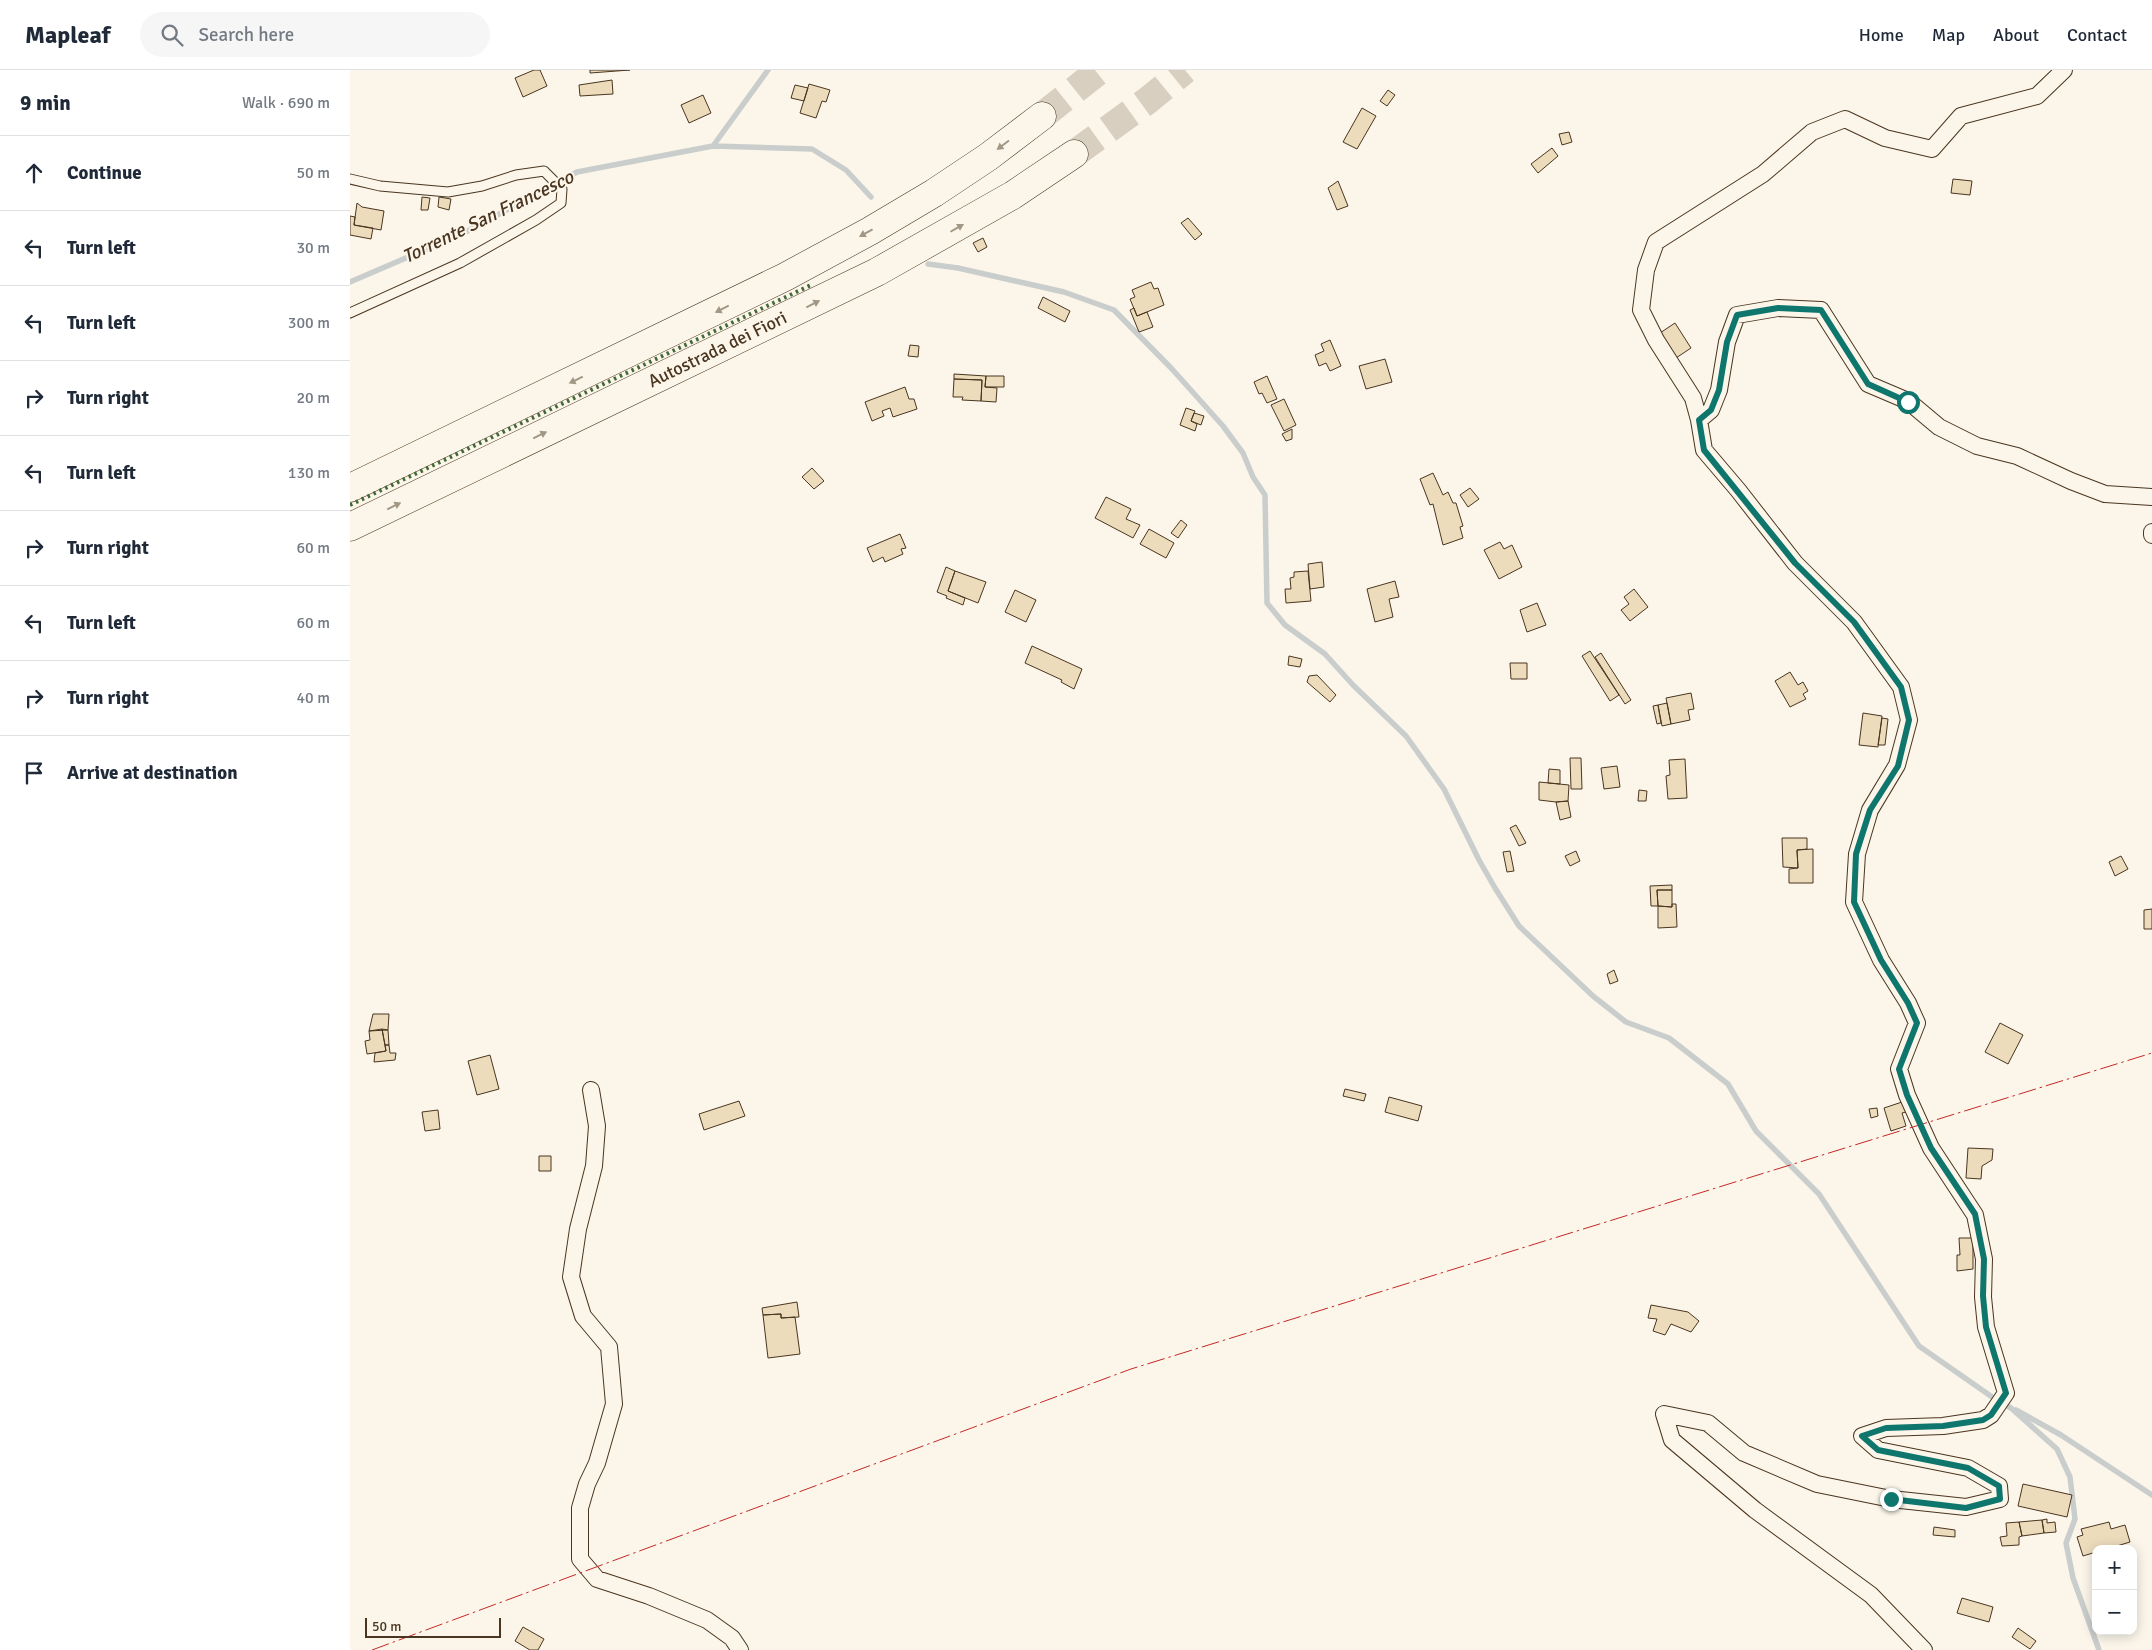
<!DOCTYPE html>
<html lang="en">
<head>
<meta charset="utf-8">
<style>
  :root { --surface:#fff; --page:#f6f6f7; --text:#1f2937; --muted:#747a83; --line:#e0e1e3 }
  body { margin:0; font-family:Signika,sans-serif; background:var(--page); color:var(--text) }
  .controls { position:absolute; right:15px; bottom:15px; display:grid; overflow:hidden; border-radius:10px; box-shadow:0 2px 12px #0003 }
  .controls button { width:45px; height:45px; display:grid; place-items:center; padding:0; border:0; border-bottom:1px solid var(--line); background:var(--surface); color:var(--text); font:25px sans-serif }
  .scale { position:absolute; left:15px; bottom:12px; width:136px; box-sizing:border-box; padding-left:5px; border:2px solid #4a3520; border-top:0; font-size:14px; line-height:18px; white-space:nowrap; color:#4a3520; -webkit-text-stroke:4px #fbf6e9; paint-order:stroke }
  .stop { position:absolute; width:15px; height:15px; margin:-11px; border:4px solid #0f766e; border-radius:50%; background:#fff }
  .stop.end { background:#0f766e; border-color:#fff; box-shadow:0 1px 5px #0008 }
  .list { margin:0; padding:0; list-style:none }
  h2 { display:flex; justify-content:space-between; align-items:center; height:65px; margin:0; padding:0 20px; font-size:21px }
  h2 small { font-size:16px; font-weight:400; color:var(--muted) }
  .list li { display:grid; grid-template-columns:32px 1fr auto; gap:15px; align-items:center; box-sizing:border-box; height:75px; padding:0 20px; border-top:1px solid var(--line) }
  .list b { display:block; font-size:19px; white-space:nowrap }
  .list em { font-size:16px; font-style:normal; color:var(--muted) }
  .icon { flex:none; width:28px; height:28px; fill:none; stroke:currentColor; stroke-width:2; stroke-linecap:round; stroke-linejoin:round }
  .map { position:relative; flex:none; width:1802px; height:1580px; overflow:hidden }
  header { display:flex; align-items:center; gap:30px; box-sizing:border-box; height:70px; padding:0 25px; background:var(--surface); border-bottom:1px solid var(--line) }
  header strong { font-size:24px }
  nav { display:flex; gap:28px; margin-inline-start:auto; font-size:18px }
  .search { width:350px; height:45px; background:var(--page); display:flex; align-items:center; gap:12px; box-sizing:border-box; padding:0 18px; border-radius:28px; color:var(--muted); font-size:19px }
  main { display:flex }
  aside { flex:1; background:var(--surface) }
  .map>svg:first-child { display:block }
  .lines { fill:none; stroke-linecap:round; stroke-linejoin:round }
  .stream { stroke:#c9cecd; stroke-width:5.5 }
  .building { fill:#ecdcbc; stroke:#4a3520 }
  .motorway-tunnel { stroke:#d8cfc1; stroke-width:28; stroke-dasharray:28 14; stroke-linecap:butt }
  .service-casing { stroke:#4a3520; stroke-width:11 }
  .minor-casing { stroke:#4a3520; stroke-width:18 }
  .motorway-casing { stroke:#4a3520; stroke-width:29 }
  .service { stroke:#fbf6e9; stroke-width:9 }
  .minor { stroke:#fbf6e9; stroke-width:16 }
  .motorway { stroke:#fbf6e9; stroke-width:28 }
  .hedge { stroke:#436837; stroke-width:4; stroke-dasharray:2.5 4; stroke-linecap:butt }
  .power { stroke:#c62828; stroke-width:1; stroke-dasharray:18 4 2.5 4; stroke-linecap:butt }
  .oneway { fill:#a29684 }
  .route { stroke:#0f766e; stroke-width:6 }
  .labels { text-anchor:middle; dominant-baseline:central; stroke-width:4; stroke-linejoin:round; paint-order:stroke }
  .street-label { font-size:18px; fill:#4a3520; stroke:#fbf6e9 }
  .water-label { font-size:19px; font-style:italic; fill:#4a3520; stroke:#fbf6e9 }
</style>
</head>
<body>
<header>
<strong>Mapleaf</strong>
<div class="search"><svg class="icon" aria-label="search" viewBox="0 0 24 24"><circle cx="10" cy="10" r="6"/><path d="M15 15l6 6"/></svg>Search here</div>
<nav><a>Home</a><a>Map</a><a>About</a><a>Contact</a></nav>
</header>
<main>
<aside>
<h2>9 min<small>Walk · 690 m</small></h2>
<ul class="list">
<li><svg class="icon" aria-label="ahead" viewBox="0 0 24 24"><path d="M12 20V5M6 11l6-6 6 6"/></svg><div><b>Continue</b></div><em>50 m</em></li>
<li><svg class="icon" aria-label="left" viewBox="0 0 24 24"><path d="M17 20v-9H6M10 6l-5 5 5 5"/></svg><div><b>Turn left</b></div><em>30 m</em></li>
<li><svg class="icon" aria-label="left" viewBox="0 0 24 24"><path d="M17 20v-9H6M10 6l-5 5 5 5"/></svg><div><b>Turn left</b></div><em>300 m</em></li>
<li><svg class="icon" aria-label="right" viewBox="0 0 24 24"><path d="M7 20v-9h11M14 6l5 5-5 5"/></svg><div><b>Turn right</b></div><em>20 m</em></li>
<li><svg class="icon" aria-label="left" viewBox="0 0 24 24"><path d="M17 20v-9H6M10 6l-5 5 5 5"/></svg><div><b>Turn left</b></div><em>130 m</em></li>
<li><svg class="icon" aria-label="right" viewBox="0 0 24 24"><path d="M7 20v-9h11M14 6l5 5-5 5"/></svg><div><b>Turn right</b></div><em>60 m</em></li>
<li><svg class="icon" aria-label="left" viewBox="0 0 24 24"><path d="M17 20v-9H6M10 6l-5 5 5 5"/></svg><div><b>Turn left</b></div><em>60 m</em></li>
<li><svg class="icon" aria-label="right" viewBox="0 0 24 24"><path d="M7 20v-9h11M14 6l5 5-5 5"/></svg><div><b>Turn right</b></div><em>40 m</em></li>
<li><svg class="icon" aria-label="arrive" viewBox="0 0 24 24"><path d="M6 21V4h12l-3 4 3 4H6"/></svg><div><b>Arrive at destination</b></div></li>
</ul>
</aside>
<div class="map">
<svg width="1802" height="1580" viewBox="0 0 1802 1580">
  <rect width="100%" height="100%" fill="#fbf6e9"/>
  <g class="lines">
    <path class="stream" d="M 363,76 L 462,79 L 496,100 L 521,127
      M 578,194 L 608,198 L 714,222 L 764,240 L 822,299 L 873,356 L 893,383 L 903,407 L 915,425 L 917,533 L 935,555 L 975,584 L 1003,615 L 1056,666 L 1094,719 L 1129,790 L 1145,818 L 1169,856 L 1243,926 L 1276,952 L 1319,968 L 1378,1014 L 1406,1061 L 1469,1124 L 1569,1276 L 1645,1329 L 1661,1338 L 1707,1379 L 1720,1407 L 1725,1449 L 1716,1473 L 1723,1508 L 1749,1580
      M 0,212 L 114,163 L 227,102 L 363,76 L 418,0
      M 1666,1340 L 1711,1365 L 1802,1425"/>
  </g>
  <path class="building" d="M 184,0 L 190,0 L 197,16 L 173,27 L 165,8 Z
    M 240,0 L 280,0 L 240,3 Z
    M 262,10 L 263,24 L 230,26 L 229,15 Z
    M 459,14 L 480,20 L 476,32 L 472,31 L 466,48 L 450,43 Z
    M 445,15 L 458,18 L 454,31 L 441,28 Z
    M 1038,20 L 1045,25 L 1037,36 L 1030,31 Z
    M 353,25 L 361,43 L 339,53 L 331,35 Z
    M 1012,38 L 1026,46 L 1007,79 L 993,72 Z
    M 1219,62 L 1222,72 L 1212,75 L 1209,64 Z
    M 1202,78 L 1208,86 L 1188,103 L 1181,94 Z
    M 1603,109 L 1622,111 L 1620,125 L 1601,123 Z
    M 988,111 L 998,136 L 987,140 L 978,118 Z
    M 72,127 L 80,128 L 78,140 L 71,140 Z
    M 89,127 L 101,129 L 99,140 L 88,137 Z
    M 7,133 L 12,137 L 34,141 L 31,160 L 4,155 Z
    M 0,146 L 5,147 L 4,155 L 23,158 L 21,169 L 0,165 Z
    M 838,148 L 852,164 L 845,170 L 831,153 Z
    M 633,168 L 637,177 L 628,182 L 623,173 Z
    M 801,212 L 804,219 L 808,218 L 814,235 L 787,246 L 780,229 L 785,227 L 782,220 Z
    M 693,227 L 720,241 L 715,252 L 688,238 Z
    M 784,238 L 787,246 L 797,242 L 803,257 L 789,262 L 780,240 Z
    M 1325,253 L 1341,278 L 1326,288 L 1310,263 Z
    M 980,270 L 991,296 L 980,301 L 976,293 L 969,296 L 965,285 L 974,281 L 971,274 Z
    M 560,275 L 569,276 L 568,287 L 558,286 Z
    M 1035,289 L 1042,312 L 1016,319 L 1009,296 Z
    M 604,304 L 636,306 L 635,317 L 647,318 L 646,332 L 631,331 L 632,310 L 604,309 Z
    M 636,306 L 654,306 L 654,317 L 635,317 Z
    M 917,306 L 927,329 L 917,333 L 912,323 L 909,324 L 904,312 Z
    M 604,309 L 632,310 L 631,331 L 612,330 L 613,327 L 603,327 Z
    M 555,317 L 559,329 L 564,329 L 567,339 L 543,347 L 540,338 L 532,341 L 534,346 L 522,351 L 515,332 Z
    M 934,329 L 946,355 L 934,361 L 921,335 Z
    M 836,338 L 845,341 L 841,351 L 847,354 L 845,361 L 830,355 Z
    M 844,343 L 854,346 L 851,355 L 841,351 Z
    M 942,359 L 942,369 L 936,371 L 932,364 Z
    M 462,398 L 474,411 L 464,419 L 452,407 Z
    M 1083,403 L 1093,425 L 1098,422 L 1103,433 L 1106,433 L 1113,456 L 1110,457 L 1113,468 L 1096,474 L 1093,475 L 1083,434 L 1080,435 L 1070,409 Z
    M 1120,418 L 1129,429 L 1118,437 L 1110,425 Z
    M 756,427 L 781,439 L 776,449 L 790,455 L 783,468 L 745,448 Z
    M 831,450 L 837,455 L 828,468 L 821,463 Z
    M 799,459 L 824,473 L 816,488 L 790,474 Z
    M 550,464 L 556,478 L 551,479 L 553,484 L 535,492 L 533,487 L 523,492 L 517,478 Z
    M 1150,472 L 1154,479 L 1162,475 L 1172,497 L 1149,509 L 1134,480 Z
    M 972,492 L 974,517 L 960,519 L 958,494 Z
    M 596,497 L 605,501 L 598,521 L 615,528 L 613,535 L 596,528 L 597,526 L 587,522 Z
    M 605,501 L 636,512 L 628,533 L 598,521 Z
    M 958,501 L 961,531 L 936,533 L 935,519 L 941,519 L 940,508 L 944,507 L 944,502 Z
    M 1045,511 L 1049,527 L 1039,529 L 1043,547 L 1025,552 L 1017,519 Z
    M 1284,519 L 1298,537 L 1280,551 L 1271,540 L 1279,534 L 1274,527 Z
    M 665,520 L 686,530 L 676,552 L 655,542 Z
    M 1187,533 L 1196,555 L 1177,562 L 1170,540 Z
    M 682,576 L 732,599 L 724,619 L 711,612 L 712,610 L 675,593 Z
    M 1240,581 L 1269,625 L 1260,631 L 1232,586 Z
    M 1251,583 L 1281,630 L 1275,634 L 1245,587 Z
    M 939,586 L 952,589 L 950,597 L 938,595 Z
    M 1160,593 L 1177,593 L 1177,609 L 1161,609 Z
    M 1440,602 L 1448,615 L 1453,612 L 1458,621 L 1453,624 L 1456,629 L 1440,637 L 1425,611 Z
    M 967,605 L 986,625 L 980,632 L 957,612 L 959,606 Z
    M 1341,623 L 1344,639 L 1338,640 L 1340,650 L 1321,654 L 1316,628 Z
    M 1317,633 L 1321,654 L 1312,656 L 1308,635 Z
    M 1308,635 L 1311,653 L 1307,654 L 1303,636 Z
    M 1513,643 L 1532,646 L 1528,677 L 1509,675 Z
    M 1532,648 L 1538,649 L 1535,675 L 1528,675 Z
    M 1220,688 L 1231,688 L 1232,719 L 1221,719 Z
    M 1335,689 L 1337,728 L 1318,729 L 1316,706 L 1320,705 L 1319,690 Z
    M 1267,696 L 1270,717 L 1254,719 L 1251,698 Z
    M 1199,699 L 1210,700 L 1210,714 L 1198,713 Z
    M 1189,712 L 1219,715 L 1218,731 L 1206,732 L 1189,730 Z
    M 1289,720 L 1297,721 L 1296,731 L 1288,731 Z
    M 1218,731 L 1221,747 L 1210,750 L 1206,732 Z
    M 1166,755 L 1176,773 L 1169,776 L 1160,758 Z
    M 1432,768 L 1457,768 L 1457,779 L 1447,780 L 1448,798 L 1433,797 Z
    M 1463,779 L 1463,813 L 1439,813 L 1439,799 L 1448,798 L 1447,780 Z
    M 1160,781 L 1164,801 L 1157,802 L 1153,782 Z
    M 1226,781 L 1230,791 L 1220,796 L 1215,786 Z
    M 1771,786 L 1778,799 L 1765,806 L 1759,792 Z
    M 1322,815 L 1322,820 L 1307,820 L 1308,836 L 1301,836 L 1300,816 Z
    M 1307,820 L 1322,820 L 1322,837 L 1308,836 Z
    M 1322,834 L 1326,834 L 1327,857 L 1308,858 L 1308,836 L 1322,837 Z
    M 1802,839 L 1802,859 L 1794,859 L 1794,840 Z
    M 1264,900 L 1268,911 L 1260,914 L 1257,904 Z
    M 23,944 L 39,944 L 38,960 L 19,961 Z
    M 1650,953 L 1673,965 L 1658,994 L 1635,982 Z
    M 32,959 L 38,960 L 39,975 L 35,975 Z
    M 32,959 L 36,981 L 17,984 L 15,971 L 20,970 L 19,961 Z
    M 35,975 L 39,975 L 40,983 L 46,983 L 45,990 L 24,992 L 25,983 L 36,981 Z
    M 140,985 L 149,1019 L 127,1025 L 118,991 Z
    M 995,1019 L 1016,1024 L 1014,1031 L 993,1026 Z
    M 1039,1027 L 1072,1036 L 1068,1051 L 1035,1042 Z
    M 389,1031 L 395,1046 L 354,1060 L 349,1044 Z
    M 1552,1032 L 1556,1039 L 1556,1042 L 1552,1043 L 1556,1056 L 1541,1061 L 1534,1038 Z
    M 1527,1038 L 1528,1046 L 1521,1048 L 1519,1039 Z
    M 88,1040 L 90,1059 L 75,1061 L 72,1042 Z
    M 1618,1078 L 1643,1079 L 1642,1090 L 1632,1096 L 1631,1109 L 1616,1108 Z
    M 189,1086 L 201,1086 L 201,1101 L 189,1101 Z
    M 1609,1168 L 1623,1168 L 1623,1199 L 1607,1201 L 1607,1185 L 1610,1185 Z
    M 447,1232 L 449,1247 L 431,1248 L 431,1244 L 413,1245 L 412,1238 Z
    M 1301,1235 L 1338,1242 L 1349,1251 L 1341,1262 L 1321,1254 L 1315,1265 L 1303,1261 L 1307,1249 L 1298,1248 Z
    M 431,1244 L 431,1248 L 445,1247 L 450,1284 L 418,1288 L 413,1245 Z
    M 1673,1414 L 1722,1425 L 1717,1447 L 1668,1436 Z
    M 1697,1449 L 1697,1453 L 1705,1452 L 1706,1462 L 1694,1463 L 1692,1450 Z
    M 1692,1450 L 1694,1463 L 1672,1466 L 1669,1452 Z
    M 1669,1452 L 1672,1466 L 1669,1467 L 1669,1475 L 1652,1476 L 1650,1467 L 1657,1466 L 1656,1453 Z
    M 1759,1452 L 1761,1459 L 1775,1455 L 1780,1472 L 1757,1479 L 1746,1479 L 1746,1482 L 1733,1486 L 1727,1467 L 1733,1465 L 1731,1459 Z
    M 1584,1457 L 1605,1460 L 1605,1467 L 1583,1465 Z
    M 1612,1528 L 1643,1537 L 1639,1552 L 1607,1543 Z
    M 173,1557 L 194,1569 L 188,1580 L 180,1580 L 165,1571 Z
    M 1668,1558 L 1686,1571 L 1680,1579 L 1662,1567 Z"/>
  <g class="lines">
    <path class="motorway-tunnel" d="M 692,46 L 750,0
      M 724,84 L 797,31 L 835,0"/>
    <defs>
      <path id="service" d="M 0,109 L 30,116 L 98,122 L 132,116 L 166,105 L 194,101 L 212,119 L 211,133 L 186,150 L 110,193 L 0,243"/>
      <path id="minor" d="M 1349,350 L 1361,340 L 1369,320 L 1377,272 L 1387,245 L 1428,238 L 1471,240 L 1518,314 L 1558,331 L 1589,357 L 1627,376 L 1667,386 L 1721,411 L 1755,424 L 1802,427
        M 1802,462 L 1802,465
        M 241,1020 L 247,1056 L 244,1096 L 228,1159 L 221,1207 L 233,1246 L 259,1277 L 264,1334 L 247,1393 L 237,1414 L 230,1438 L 230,1489 L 247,1509 L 299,1526 L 357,1550 L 382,1568 L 390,1580
        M 1574,1580 L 1521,1525 L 1405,1440 L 1322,1370 L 1314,1344 L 1358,1353 L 1394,1383 L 1467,1414 L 1541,1429 L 1616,1437 L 1650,1429 L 1649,1416 L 1618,1398 L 1528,1380 L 1512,1366 L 1536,1358 L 1593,1356 L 1633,1350 L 1641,1345 L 1656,1323 L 1636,1257 L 1633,1227 L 1634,1189 L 1625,1145 L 1581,1078 L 1557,1025 L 1549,999 L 1567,953 L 1558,933 L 1531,890 L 1504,832 L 1507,784 L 1520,740 L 1547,695 L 1559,650 L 1551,617 L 1504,552 L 1445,493 L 1388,420 L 1354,380 L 1349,350 L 1343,328 L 1306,270 L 1291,240 L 1296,200 L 1306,172 L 1413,104 L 1462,62 L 1495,49 L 1535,68 L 1582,79 L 1611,46 L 1687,26 L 1714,0"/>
      <g id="motorway">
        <path d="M 0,418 L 435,207 L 520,161 L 584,123 L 638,87 L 692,46"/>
        <path id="s1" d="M 0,457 L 527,202 L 663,125 L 724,84"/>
      </g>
    </defs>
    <use href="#service" class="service-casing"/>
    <use href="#minor" class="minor-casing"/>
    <use href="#motorway" class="motorway-casing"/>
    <use href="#service" class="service"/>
    <use href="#minor" class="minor"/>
    <use href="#motorway" class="motorway"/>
    <path class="hedge" d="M 0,435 L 461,215"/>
    <path class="power" d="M 22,1580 L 781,1299 L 1802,983"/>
  </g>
  <defs><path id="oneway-solid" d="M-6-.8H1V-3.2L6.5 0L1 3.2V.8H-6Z" transform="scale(1.25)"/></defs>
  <g class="oneway">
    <use href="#oneway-solid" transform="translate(653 75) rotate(143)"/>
    <use href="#oneway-solid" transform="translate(607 158) rotate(-30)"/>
    <use href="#oneway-solid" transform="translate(516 163) rotate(151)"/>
    <use href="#oneway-solid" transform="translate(463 234) rotate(-27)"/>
    <use href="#oneway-solid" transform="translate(372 239) rotate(153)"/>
    <use href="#oneway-solid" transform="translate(226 310) rotate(154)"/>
    <use href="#oneway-solid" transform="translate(190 365) rotate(-26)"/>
    <use href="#oneway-solid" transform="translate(44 436) rotate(-26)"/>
  </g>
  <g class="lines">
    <path class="route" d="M 1541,1429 L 1616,1438 L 1650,1429 L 1649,1416 L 1618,1398 L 1528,1380 L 1512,1366 L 1536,1358 L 1593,1356 L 1633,1350 L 1641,1345 L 1656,1323 L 1636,1257 L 1633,1226 L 1634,1189 L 1625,1144 L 1581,1078 L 1557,1025 L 1549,999 L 1567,953 L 1558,933 L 1531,890 L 1504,832 L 1506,784 L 1520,740 L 1548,696 L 1559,650 L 1551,617 L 1504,552 L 1445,493 L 1354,380 L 1349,350 L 1361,340 L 1369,320 L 1377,272 L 1387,245 L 1428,238 L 1471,240 L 1518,314 L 1558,332"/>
  </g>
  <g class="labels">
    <g class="street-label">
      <text stroke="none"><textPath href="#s1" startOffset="408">Autostrada dei Fiori</textPath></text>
    </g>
    <g class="water-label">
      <text transform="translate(138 147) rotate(-26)">Torrente San Francesco</text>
    </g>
  </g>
</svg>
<div class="controls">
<button>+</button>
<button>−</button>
</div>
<div class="scale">50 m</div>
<div class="stop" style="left:1558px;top:332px"></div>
<div class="stop end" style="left:1541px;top:1429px"></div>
</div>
</main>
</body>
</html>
